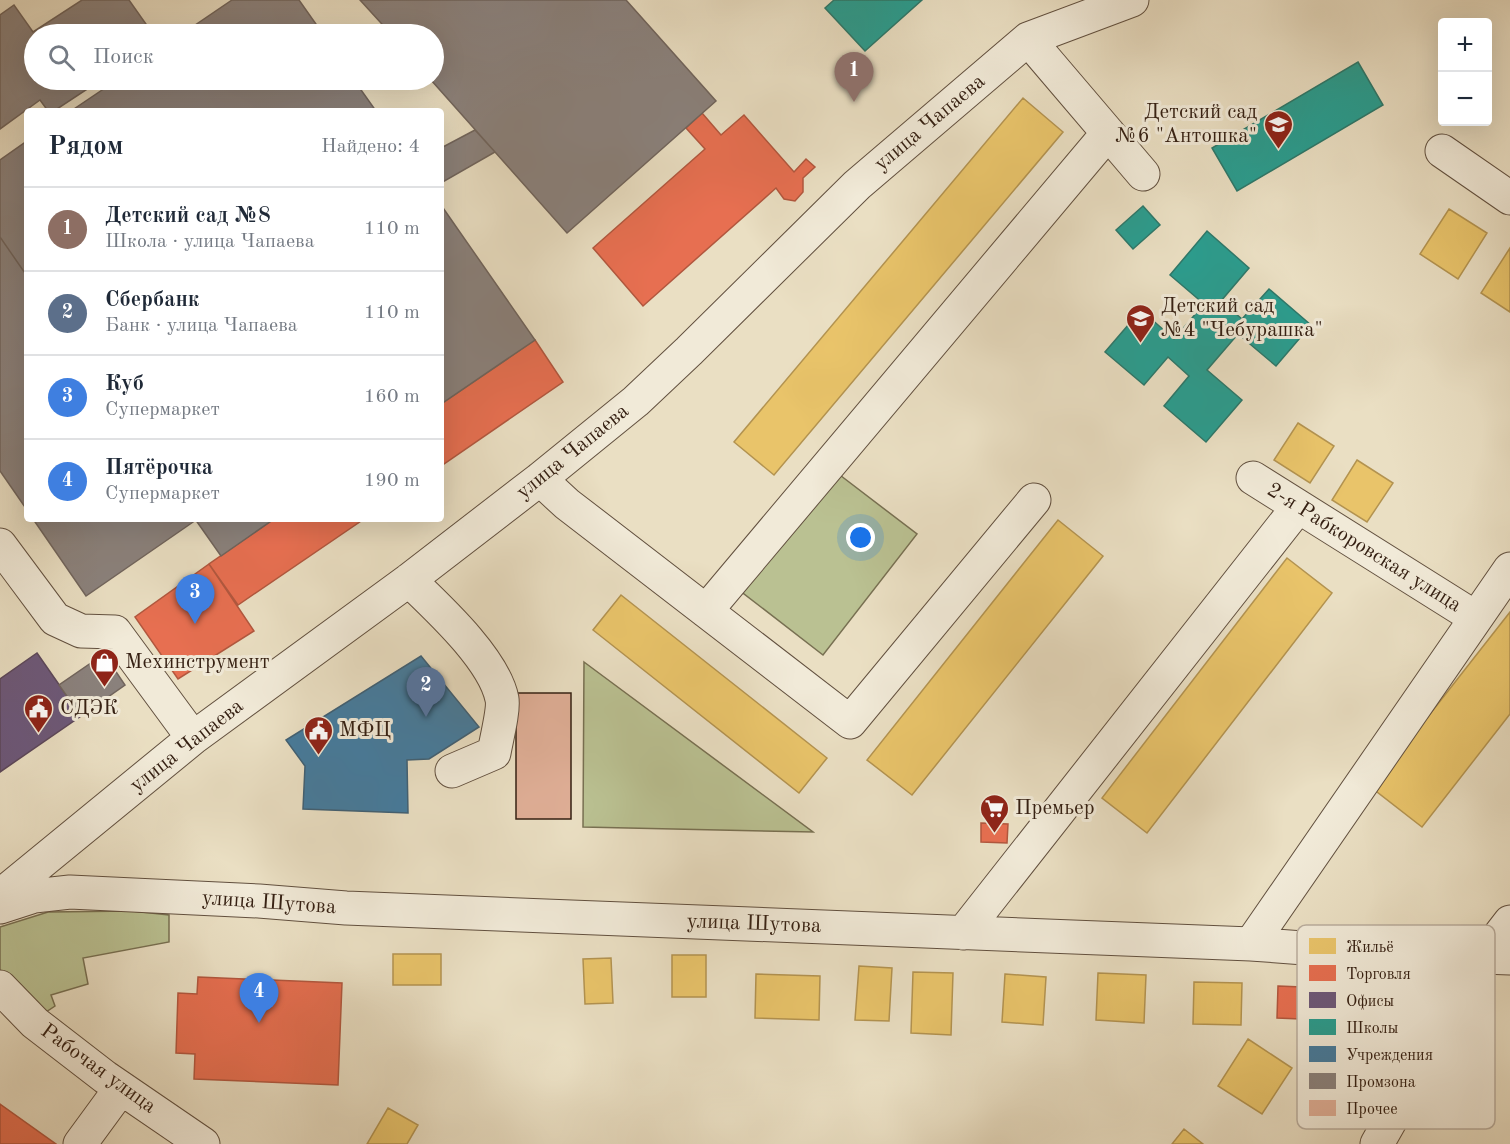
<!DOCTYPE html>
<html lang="ru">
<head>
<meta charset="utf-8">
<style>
  :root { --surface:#fff; --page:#f6f6f7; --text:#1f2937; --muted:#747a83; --line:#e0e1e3; --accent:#7c3aed }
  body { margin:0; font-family:"Old Standard TT",serif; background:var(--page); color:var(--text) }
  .controls { position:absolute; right:18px; top:18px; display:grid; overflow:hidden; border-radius:6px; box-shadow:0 6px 24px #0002 }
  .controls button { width:54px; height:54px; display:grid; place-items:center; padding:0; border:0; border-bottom:2px solid var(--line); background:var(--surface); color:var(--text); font:30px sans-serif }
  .you { position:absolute; left:861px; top:538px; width:21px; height:21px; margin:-15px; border:4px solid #fff; border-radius:50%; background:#1a73e8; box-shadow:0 0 0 9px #1a73e833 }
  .badge { display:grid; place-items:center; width:39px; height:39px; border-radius:50%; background:var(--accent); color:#fff; font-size:20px; font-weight:700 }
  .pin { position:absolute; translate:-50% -50px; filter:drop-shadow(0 2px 3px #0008) }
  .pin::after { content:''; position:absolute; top:32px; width:21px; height:18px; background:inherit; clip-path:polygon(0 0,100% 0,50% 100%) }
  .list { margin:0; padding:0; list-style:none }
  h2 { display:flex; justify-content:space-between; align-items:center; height:78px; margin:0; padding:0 24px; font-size:26px }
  h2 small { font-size:20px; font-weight:400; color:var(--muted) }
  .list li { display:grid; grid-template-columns:39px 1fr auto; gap:18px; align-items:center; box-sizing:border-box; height:84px; padding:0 24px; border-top:2px solid var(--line) }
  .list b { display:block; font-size:22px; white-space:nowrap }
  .list p { margin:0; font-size:20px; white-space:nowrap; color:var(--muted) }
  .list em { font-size:20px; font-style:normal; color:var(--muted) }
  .icon { flex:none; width:33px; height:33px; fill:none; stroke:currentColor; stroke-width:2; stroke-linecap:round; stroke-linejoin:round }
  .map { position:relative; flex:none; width:1510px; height:1144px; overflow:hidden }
  .search { position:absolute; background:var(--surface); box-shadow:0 6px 24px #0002; left:24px; top:24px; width:420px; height:66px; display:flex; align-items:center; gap:15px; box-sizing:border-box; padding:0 21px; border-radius:33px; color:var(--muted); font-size:22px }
  .panel { position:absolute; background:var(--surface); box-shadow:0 6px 24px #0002; left:24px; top:108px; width:420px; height:414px; border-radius:6px }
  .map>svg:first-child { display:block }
  .green { fill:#bac192; stroke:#787052; stroke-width:1.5 }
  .homes { fill:#e9c46a; stroke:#b39350; stroke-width:1.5 }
  .shops { fill:#e76f51; stroke:#b2573e; stroke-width:1.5 }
  .offices { fill:#6d597a; stroke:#5c485b; stroke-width:1.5 }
  .schools { fill:#2a9d8f; stroke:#2d786a; stroke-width:1.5 }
  .public { fill:#457b9d; stroke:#406074; stroke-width:1.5 }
  .industry { fill:#8a817c; stroke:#70645c; stroke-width:1.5 }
  .building { fill:#dfae96; stroke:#352013; stroke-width:1.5 }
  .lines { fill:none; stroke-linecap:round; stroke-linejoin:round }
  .minor-casing { stroke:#62503f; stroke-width:35 }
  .minor { stroke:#f1ead8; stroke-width:33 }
  .labels { text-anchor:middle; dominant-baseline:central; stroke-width:6; stroke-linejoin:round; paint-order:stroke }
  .poi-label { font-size:21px; fill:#352013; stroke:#f1ead8; text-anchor:start }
  .street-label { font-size:21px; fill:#352013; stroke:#f1ead8 }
  .key { fill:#f1ead8; stroke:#b9ad9d; stroke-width:1.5 }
  .key-label { font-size:16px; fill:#352013 }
</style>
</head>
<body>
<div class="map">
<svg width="1510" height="1144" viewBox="0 0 1510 1144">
  <rect width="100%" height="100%" fill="#eadfc3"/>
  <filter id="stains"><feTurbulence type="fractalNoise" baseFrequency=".00333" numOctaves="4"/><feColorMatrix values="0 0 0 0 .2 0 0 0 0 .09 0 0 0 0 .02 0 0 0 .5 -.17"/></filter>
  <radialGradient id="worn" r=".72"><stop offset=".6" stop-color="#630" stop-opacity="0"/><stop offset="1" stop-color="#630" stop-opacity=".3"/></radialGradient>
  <path class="green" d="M 832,469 L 917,534 L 823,655 L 739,590 Z
    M 584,662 L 813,832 L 583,827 Z
    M 132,911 L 169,915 L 169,942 L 83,958 L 88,984 L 51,995 L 55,1006 L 40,1016 L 0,974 L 0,927 L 48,912 Z"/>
  <path class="homes" d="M 1023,98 L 1063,132 L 774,475 L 734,442 Z
    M 1449,209 L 1487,233 L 1458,279 L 1420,254 Z
    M 1510,248 L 1510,312 L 1481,293 Z
    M 1298,423 L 1334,446 L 1310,483 L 1274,460 Z
    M 1357,460 L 1393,483 L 1367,522 L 1332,500 Z
    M 1058,520 L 1103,556 L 912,795 L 867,760 Z
    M 1287,558 L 1332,593 L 1147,833 L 1102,798 Z
    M 621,595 L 827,758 L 799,793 L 593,630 Z
    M 1510,612 L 1510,714 L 1422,827 L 1372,788 Z
    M 393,954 L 441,954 L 441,985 L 393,985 Z
    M 672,955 L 706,955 L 706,997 L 672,997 Z
    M 611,958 L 613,1003 L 585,1004 L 583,959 Z
    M 859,966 L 892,968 L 889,1021 L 855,1020 Z
    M 913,972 L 953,973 L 951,1035 L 911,1033 Z
    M 1098,973 L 1146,975 L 1144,1023 L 1096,1020 Z
    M 756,974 L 820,976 L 819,1020 L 755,1018 Z
    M 1005,974 L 1046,977 L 1043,1025 L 1002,1022 Z
    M 1194,982 L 1242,983 L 1241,1025 L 1193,1024 Z
    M 1248,1039 L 1292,1068 L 1262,1114 L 1218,1086 Z
    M 388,1108 L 418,1125 L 407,1144 L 367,1144 Z
    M 1184,1129 L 1203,1144 L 1172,1144 Z"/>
  <path class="shops" d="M 702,113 L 721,135 L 744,115 L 794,172 L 806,159 L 815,167 L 803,178 L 803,192 L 795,201 L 784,199 L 776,188 L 643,306 L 593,248 L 705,149 L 686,128 Z
    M 535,340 L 563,382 L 441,466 L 441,404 Z
    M 274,519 L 364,519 L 238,605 L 209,564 Z
    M 209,564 L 254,631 L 178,679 L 135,617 Z
    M 981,823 L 1008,824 L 1007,843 L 981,842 Z
    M 198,977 L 342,983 L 338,1085 L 194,1079 L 195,1054 L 176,1053 L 178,993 L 197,994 Z
    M 1278,986 L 1326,988 L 1325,1020 L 1277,1018 Z
    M 0,1104 L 56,1144 L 0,1144 Z"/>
  <path class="offices" d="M 37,653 L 81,716 L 0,772 L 0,679 Z"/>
  <path class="schools" d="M 834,0 L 922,0 L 865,51 L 825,8 Z
    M 1358,62 L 1383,105 L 1237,191 L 1212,148 Z
    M 1143,206 L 1160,225 L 1133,249 L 1116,230 Z
    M 1207,231 L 1249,268 L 1221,301 L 1242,319 L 1269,289 L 1311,325 L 1276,366 L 1238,334 L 1207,370 L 1242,400 L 1206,442 L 1164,406 L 1189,376 L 1168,357 L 1144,385 L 1105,352 L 1141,310 L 1174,339 L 1204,304 L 1170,275 Z"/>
  <path class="public" d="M 421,656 L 479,727 L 429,759 L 407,760 L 408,813 L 303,809 L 305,766 L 286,740 Z"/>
  <path class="industry" d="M 82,0 L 129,0 L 153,34 L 34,34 L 34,80 L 101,80 L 54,111 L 48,111 L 40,100 L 0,129 L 0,15 L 14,5 L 33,32 Z
    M 232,0 L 299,0 L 323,34 L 182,34 Z
    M 360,0 L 626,0 L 716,101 L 567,233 L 431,80 L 434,80 L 434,34 L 391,34 Z
    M 117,80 L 354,80 L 376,111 L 71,111 Z
    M 475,130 L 495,152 L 441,183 L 441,148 Z
    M 27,141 L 27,276 L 0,237 L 0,160 Z
    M 441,205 L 535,340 L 441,404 Z
    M 0,237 L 27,276 L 27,510 L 0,471 Z
    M 33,519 L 195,519 L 196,520 L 86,596 Z
    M 195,519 L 274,519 L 221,556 Z
    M 104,654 L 125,685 L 81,716 L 59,685 Z"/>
  <path class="building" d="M 516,693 L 571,693 L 571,819 L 516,819 Z"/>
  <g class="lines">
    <defs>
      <path id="minor" d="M 1028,39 L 1143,174
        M 1442,151 L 1510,198
        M 1253,478 L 1476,618
        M 540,479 L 567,504 L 850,722 L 1034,500
        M 0,545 L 55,619 L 81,631 L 115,632 L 193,738
        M 409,580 C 438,608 494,659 502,699 C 504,710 496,741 494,753 L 452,771
        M 706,611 L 1108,133
        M 0,896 L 193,738 L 409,580 L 540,479 L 636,401 L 689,351 L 857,185 L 1028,39 L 1132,0
        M 0,907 L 34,896 L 70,892 L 259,901 L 346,908 L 1251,944 L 1371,953 L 1510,958
        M 963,933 L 1298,507
        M 1251,944 L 1510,569
        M 1318,949 L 1353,1003 L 1369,1041 L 1386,1128
        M 0,987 L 35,1023 L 105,1077 L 203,1144
        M 80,1144 L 121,1088
        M 1377,1144 L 1483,957 L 1510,922"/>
    </defs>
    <use href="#minor" class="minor-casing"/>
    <use href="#minor" class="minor"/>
  </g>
  <defs>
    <symbol id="school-pin" viewBox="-11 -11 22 30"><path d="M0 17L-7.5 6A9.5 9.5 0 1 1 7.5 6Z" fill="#8f2418" stroke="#f1ead8"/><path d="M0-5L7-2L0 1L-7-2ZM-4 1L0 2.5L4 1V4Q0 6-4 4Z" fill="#fff"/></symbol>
    <symbol id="shop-pin" viewBox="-11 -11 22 30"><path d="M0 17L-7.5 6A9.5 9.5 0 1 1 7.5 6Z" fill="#8f2418" stroke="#f1ead8"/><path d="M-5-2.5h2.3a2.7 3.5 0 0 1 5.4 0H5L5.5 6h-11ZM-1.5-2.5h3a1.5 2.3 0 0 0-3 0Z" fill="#fff"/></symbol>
    <symbol id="civic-pin" viewBox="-11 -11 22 30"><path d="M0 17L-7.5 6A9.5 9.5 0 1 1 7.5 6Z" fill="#8f2418" stroke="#f1ead8"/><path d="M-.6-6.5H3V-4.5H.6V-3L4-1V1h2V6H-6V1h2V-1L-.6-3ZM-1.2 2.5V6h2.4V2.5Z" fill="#fff"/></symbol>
    <symbol id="supermarket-pin" viewBox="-11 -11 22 30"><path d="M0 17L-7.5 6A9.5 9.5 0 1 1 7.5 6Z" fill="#8f2418" stroke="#f1ead8"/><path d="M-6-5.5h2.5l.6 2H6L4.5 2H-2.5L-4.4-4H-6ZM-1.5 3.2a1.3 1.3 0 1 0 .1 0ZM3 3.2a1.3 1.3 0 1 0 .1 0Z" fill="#fff"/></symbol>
  </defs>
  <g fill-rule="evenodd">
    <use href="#school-pin" x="1262" y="108" width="33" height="45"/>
    <use href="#school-pin" x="1124" y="302" width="33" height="45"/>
    <use href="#shop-pin" x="88" y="646" width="33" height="45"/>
    <use href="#civic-pin" x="22" y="692" width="33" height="45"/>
    <use href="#civic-pin" x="302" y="714" width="33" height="45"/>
    <use href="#supermarket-pin" x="978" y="792" width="33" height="45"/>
  </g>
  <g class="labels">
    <g class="poi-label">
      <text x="1257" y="112" text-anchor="end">Детский сад<tspan x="1257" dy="24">№6 "Антошка"</tspan></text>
      <text x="1161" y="306">Детский сад<tspan x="1161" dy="24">№4 "Чебурашка"</tspan></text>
      <text x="125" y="662">Мехинструмент</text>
      <text x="60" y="708">СДЭК</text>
      <text x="339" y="730">МФЦ</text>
      <text x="1015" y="808">Премьер</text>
    </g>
    <g class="street-label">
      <text transform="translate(930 123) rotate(-40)">улица Чапаева</text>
      <text transform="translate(573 452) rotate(-39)">улица Чапаева</text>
      <text transform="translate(1364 548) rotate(32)">2-я Рабкоровская улица</text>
      <text transform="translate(187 746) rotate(-38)">улица Чапаева</text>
      <text transform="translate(269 903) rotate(4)">улица Шутова</text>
      <text transform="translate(754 924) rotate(2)">улица Шутова</text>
      <text transform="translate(98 1069) rotate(36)">Рабочая улица</text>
    </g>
  </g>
  <rect x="1297" y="925" width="198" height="204" rx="9" class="key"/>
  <rect x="1309" y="938" width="27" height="16" fill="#e9c46a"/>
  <rect x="1309" y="965" width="27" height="16" fill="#e76f51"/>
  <rect x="1309" y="992" width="27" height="16" fill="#6d597a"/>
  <rect x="1309" y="1019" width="27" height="16" fill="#2a9d8f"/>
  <rect x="1309" y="1046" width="27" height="16" fill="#457b9d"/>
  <rect x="1309" y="1073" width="27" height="16" fill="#8a817c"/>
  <rect x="1309" y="1100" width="27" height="16" fill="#dfae96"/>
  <g class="key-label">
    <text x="1346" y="952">Жильё</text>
    <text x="1346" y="979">Торговля</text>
    <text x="1346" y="1006">Офисы</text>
    <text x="1346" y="1033">Школы</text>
    <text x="1346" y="1060">Учреждения</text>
    <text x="1346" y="1087">Промзона</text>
    <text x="1346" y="1114">Прочее</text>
  </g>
  <rect width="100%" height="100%" filter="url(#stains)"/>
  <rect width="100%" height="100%" fill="url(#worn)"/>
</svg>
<div class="controls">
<button>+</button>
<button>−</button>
</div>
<div class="you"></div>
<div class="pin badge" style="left:854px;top:102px;background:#8d6e63">1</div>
<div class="pin badge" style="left:426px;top:717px;background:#5c6f8a">2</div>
<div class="pin badge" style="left:195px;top:624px;background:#3f7fe0">3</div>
<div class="pin badge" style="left:259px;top:1023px;background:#3f7fe0">4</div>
<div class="search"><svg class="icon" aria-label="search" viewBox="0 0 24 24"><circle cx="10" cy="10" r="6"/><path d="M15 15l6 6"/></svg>Поиск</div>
<section class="panel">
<h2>Рядом<small>Найдено: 4</small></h2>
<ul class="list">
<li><span class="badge" style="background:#8d6e63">1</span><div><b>Детский сад №8</b><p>Школа · улица Чапаева</p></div><em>110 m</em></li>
<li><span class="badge" style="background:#5c6f8a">2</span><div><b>Сбербанк</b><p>Банк · улица Чапаева</p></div><em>110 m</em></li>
<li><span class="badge" style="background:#3f7fe0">3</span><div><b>Куб</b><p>Супермаркет</p></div><em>160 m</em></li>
<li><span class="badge" style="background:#3f7fe0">4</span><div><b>Пятёрочка</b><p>Супермаркет</p></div><em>190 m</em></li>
</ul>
</section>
</div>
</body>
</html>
